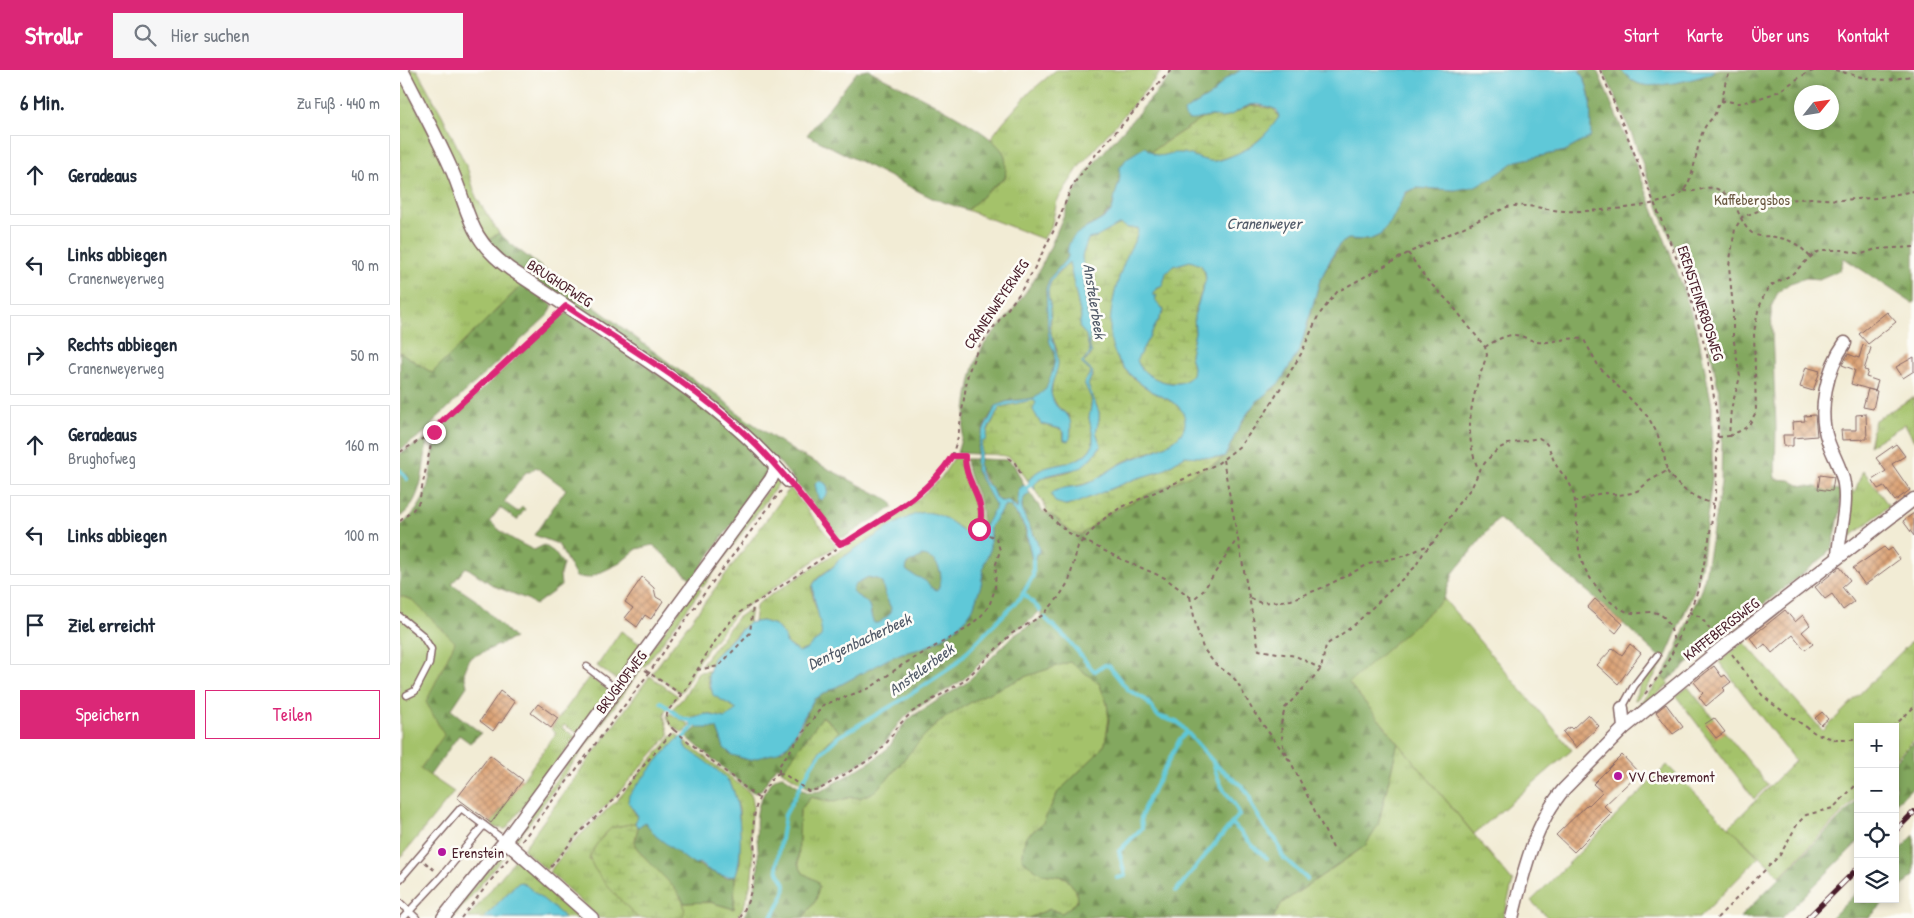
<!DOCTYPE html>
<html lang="de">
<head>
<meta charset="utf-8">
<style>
  :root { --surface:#fff; --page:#f6f6f7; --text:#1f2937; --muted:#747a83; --line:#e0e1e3; --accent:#db2777 }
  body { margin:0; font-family:"Patrick Hand",sans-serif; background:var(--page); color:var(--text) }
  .controls { position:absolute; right:15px; bottom:15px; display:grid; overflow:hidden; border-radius:0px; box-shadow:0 2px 8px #0003 }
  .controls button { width:45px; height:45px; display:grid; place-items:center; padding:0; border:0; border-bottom:1px solid var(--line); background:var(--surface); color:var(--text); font:25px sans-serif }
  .compass { position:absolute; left:1394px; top:15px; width:45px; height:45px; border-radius:50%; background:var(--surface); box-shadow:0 2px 8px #0003; rotate:60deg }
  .stop { position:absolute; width:15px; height:15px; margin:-11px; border:4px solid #db2777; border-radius:50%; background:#fff }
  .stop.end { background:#db2777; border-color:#fff; box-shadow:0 1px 5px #0008 }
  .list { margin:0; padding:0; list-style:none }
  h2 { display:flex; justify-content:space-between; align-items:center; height:65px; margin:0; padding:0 20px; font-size:21px }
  h2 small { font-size:16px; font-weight:400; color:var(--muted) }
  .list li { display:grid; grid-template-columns:32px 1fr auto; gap:15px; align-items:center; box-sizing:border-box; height:80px; margin:0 10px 10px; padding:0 10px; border:1px solid var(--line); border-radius:0px }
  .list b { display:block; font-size:19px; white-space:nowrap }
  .list p { margin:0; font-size:16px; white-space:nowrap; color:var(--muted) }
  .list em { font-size:16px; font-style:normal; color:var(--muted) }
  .actions { display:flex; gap:10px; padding:15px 20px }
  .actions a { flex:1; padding:11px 0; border:1px solid var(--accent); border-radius:0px; text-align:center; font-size:18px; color:var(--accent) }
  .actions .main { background:var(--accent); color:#fff }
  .icon { flex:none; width:28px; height:28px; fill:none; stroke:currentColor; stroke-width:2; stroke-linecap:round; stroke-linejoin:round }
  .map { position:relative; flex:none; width:1514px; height:848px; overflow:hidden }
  header { display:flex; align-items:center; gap:30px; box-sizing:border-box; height:70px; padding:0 25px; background:var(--accent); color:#fff }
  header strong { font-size:24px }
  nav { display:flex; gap:28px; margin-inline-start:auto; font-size:18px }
  .search { width:350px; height:45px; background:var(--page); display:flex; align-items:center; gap:12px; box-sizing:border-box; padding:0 18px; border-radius:0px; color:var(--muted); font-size:19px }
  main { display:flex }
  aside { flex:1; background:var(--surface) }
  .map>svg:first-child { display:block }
  .grass { fill:url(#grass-tufts); stroke:#77704a }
  .forest { fill:url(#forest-firs); stroke:#666444; fill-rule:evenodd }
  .wetland { fill:url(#wetland-marsh); stroke:#77704a }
  .park { fill:#a4c26a; stroke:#77704a }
  .water { fill:#5ec8d8; stroke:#547482; fill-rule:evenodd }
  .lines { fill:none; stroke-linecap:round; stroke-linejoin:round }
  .stream { stroke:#5ec8d8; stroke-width:4 }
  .building { fill:url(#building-cross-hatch) }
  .lane-casing { stroke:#856766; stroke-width:9 }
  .street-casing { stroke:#856766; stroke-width:15 }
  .path { stroke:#856766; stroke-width:2; stroke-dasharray:4 4; stroke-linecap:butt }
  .lane { stroke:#fff; stroke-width:6 }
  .street { stroke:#fff; stroke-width:12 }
  .rail-casing { stroke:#4a1f2b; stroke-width:5.5 }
  .rail { stroke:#fdfcf7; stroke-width:4; stroke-dasharray:11; stroke-linecap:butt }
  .route { stroke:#db2777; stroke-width:6 }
  .poi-dot { fill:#b5179e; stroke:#fdfcf7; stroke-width:2 }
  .labels { text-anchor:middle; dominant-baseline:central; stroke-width:5; stroke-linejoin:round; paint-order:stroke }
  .park-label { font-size:15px; fill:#6a5841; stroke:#fdfcf7 }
  .street-label { font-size:15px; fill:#4a1f2b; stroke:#fdfcf7 }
  .poi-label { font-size:15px; fill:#4a1f2b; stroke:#fdfcf7; text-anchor:start }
  .water-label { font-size:16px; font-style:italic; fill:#515a68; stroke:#fdfcf7 }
</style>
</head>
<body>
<header>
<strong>Strollr</strong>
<div class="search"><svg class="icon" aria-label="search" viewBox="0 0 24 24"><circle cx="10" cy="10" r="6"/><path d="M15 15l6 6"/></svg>Hier suchen</div>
<nav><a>Start</a><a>Karte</a><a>Über uns</a><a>Kontakt</a></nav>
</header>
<main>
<aside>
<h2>6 Min.<small>Zu Fuß · 440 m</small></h2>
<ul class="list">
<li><svg class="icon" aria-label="ahead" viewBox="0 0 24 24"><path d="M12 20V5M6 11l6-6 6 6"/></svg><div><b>Geradeaus</b></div><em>40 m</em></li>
<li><svg class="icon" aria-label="left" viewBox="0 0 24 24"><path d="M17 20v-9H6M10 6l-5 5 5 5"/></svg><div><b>Links abbiegen</b><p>Cranenweyerweg</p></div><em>90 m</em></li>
<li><svg class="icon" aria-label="right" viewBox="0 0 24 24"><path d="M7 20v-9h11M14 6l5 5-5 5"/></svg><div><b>Rechts abbiegen</b><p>Cranenweyerweg</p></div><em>50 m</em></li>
<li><svg class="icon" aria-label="ahead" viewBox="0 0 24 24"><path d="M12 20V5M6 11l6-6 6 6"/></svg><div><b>Geradeaus</b><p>Brughofweg</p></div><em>160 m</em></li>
<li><svg class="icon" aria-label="left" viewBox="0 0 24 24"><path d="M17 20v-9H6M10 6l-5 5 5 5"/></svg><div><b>Links abbiegen</b></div><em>100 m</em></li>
<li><svg class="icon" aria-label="arrive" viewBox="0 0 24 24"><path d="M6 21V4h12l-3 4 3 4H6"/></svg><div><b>Ziel erreicht</b></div></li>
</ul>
<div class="actions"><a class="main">Speichern</a><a>Teilen</a></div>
</aside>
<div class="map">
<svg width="1514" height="848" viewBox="0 0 1514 848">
  <defs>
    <pattern id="grass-tufts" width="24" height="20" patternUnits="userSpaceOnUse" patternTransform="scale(1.25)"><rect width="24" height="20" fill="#a4c26a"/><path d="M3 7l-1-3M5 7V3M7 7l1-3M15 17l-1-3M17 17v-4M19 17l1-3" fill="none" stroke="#8fa65c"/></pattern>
    <pattern id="forest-firs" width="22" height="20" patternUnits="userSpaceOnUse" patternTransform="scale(1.25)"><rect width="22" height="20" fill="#83a85e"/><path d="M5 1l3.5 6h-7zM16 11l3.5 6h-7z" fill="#6d884e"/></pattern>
    <pattern id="wetland-marsh" width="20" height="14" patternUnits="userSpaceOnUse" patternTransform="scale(1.25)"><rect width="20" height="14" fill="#a4c26a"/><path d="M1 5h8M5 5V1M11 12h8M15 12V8" fill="none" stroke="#8fa65c"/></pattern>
    <pattern id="building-cross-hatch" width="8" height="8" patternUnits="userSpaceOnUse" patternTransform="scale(1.25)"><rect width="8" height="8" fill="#dba275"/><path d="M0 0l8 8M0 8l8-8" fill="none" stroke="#b48360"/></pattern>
  </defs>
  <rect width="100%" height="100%" fill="#fdfcf7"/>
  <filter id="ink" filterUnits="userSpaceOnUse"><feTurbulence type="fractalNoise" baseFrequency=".02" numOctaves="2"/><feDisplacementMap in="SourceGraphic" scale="10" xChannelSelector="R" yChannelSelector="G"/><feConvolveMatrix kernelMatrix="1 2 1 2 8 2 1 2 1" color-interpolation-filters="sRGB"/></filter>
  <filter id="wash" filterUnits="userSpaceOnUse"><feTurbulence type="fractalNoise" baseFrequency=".0096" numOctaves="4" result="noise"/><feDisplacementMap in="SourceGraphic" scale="20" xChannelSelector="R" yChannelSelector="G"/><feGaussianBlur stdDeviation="1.12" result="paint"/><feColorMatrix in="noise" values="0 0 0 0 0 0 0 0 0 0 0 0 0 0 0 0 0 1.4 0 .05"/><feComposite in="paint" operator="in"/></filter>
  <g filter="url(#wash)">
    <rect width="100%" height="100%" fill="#f2ecd5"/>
    <path class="grass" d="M 7,0 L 17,0 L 42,45 L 56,74 L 68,100 L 76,127 L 99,163 L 86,172 Z
      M 656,0 L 763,0 L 679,97 L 657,131 L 651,158 L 643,169 L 567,140 C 580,129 591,117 605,108 L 603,83 L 591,68 L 603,52 L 631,21 Z
      M 0,5 L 41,86 L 67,154 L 124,213 L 32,303 L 0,282 Z
      M 1514,327 L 1514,371 L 1505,354 L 1469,376 L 1475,350 Z
      M 554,388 L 563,389 C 566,419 585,425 578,461 L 581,463 L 578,469 L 574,470 C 559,457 538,439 517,444 L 439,489 C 435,499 419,503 414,513 C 406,528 428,554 421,566 C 418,572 410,573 407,579 L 399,582 L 387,573 L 384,565 L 375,555 L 362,551 L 354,552 L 356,536 L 360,532 L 517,430 L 541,408 Z
      M 1463,400 L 1489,436 L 1445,471 L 1449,414 L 1454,424 Z
      M 378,405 L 382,409 L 303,517 L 299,514 Z
      M 390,418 L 436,476 L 335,544 L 299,590 L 283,620 L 280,622 L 252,603 Z
      M 297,517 L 301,520 L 244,597 L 240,594 Z
      M 351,538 L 349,553 C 340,558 314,585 311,594 L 300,596 L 337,548 Z
      M 221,561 L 243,576 L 220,609 L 215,609 L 197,596 Z
      M 1514,569 L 1514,670 L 1495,689 L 1495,657 L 1458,657 L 1458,727 L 1380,806 L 1329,757 L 1395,691 L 1319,592 L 1344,572 L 1423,661 Z
      M 1260,587 L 1264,591 L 1245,621 L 1236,630 L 1234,629 L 1240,616 Z
      M 670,592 L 699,613 L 707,633 L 709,649 L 705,674 L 696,685 L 658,722 L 643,753 L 625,768 L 642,804 L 665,807 L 676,820 L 677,832 L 662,843 L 650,839 L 629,848 L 403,848 L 416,830 L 419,816 L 403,803 L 398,794 L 400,740 L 411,727 L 430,732 L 451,727 L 460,728 C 469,722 480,716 488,708 C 501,695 511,678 525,664 C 563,630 621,604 670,592 Z
      M 238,597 L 241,600 L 117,770 L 114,767 Z
      M 309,601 C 304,622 320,630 336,638 L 336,641 L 325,648 C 319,647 311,644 305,644 C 288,647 289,653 272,639 L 283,628 L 298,602 Z
      M 250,606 L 278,626 L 265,641 L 264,646 L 269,665 L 212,730 L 186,754 L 146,800 L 123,779 Z
      M 189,607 L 207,619 L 209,623 L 179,664 L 164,655 L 162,658 L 176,667 L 106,759 L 96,758 L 91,754 L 156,663 L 151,659 Z
      M 1262,607 L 1269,614 L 1230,648 L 1229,646 Z
      M 1288,617 L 1368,715 L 1354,729 L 1276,626 Z
      M 269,643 L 290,655 L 283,663 L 273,657 L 269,652 L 267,646 Z
      M 422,646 L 439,661 L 417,684 L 401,713 L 382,701 Z
      M 276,664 L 280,667 L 261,686 L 232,739 L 238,747 L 235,753 C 227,756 218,755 211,759 C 204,762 191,782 189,789 L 203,810 L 238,848 L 199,848 L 149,802 L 170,775 L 218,729 L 271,667 Z
      M 285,671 L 349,722 C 357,732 351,744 351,756 C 350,765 352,775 353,784 C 354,805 349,830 337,848 L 282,848 L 284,837 L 283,833 L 310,832 L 334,839 L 335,806 L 340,792 L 339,739 L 330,712 L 286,678 L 284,674 Z
      M 998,672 L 1113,812 L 1103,848 L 873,848 L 882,833 L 965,776 L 978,755 Z
      M 103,783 L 106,784 L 53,848 L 47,848 Z
      M 117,787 L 175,840 L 177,848 L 164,848 L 122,812 L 117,813 L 84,848 L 68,848 Z"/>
    <path class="forest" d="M 469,0 C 498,16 588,57 603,82 C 607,89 606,100 605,108 C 591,117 580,129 567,140 L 532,128 L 407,65 L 457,2 Z
      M 776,0 L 841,0 L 824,10 L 813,24 L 786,40 L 788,50 L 814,46 L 803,48 L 750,82 L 721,107 L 711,141 L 699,151 L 686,158 L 669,174 C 668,178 669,185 667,188 C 661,199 648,205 646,219 C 645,225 647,229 648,234 C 648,244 647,254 649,265 C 650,271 654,276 654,282 C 656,294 652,309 646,319 C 637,335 614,326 601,334 C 588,341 578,370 577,384 L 557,383 C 568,351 565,317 578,286 C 584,272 595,261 605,250 C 616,236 627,221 636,206 C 656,171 665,132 688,100 Z
      M 1179,0 L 1197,0 L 1223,61 L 1277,201 L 1298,264 L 1312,336 L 1312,408 L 1301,497 L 1294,521 L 1264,591 L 1193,526 L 1098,448 L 1054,502 L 1042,532 L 949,613 L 998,672 L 978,755 L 973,764 L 965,776 L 882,833 L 873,848 L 727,848 L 721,845 L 679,848 L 629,848 L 650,839 L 662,843 L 677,832 L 676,820 L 665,807 L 642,804 L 622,790 L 625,768 L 643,753 L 658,722 L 696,685 L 705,674 L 709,649 L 707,633 L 699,613 L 670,592 L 627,606 L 580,627 L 541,650 L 523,667 L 488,708 L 474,722 L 460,728 L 451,727 L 434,732 L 411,727 L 400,740 L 398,794 L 403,803 L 417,811 L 419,816 L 416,830 L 403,848 L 343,848 C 351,833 356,817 358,800 C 361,768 347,746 368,717 C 372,711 376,706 383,706 L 407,722 L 421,721 L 475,689 L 489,677 L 503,655 L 514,645 L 566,613 L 613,566 L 641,548 L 641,540 L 628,552 L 611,563 L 563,610 L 512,641 L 498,654 L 487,671 L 472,686 L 419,717 L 410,719 L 401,713 L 417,684 L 439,661 L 423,646 L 382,701 L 379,697 L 376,697 L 362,719 L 356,723 L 349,720 L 289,669 L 287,666 L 298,657 L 317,658 L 324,678 L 329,683 L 344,689 L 383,680 L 389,674 L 399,660 L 414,629 L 488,589 L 502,583 L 516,580 L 530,575 L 549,564 L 565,550 L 573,538 L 581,515 L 584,494 L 590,480 L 590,466 L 593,467 L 590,464 L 590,457 L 605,435 L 610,436 L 624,456 L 633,494 L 636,484 L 639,482 L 634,464 L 623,446 L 622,430 L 630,423 L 643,442 L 655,447 L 665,457 L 674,463 L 682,464 L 710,442 L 816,393 L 825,386 L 839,357 L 855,333 L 880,312 L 900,279 L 920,210 L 940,174 L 948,169 L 966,170 L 974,168 L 980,165 L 989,154 L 1003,127 L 1009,121 L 1020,118 L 1055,120 L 1116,91 L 1165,81 L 1190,67 C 1190,42 1194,22 1179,0 Z
      M 1203,0 L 1221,0 C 1227,6 1235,14 1244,15 C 1255,18 1308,8 1315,0 L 1514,0 L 1514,232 L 1512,233 L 1444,188 L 1440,200 L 1419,209 L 1406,208 L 1390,213 L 1378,222 L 1371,237 L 1376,357 L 1375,409 L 1390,410 L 1399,415 L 1441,420 L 1440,442 L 1432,480 L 1429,480 L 1425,486 L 1325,564 L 1325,570 L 1316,576 L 1311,575 L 1267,611 L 1262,607 L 1272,590 L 1300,522 L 1305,506 L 1321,413 L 1322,367 L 1320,327 L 1306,260 L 1284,198 L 1267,160 L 1232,65 ZM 1402,22 L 1432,22 L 1432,52 L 1402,52 Z
      M 99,163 L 112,175 L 280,301 L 319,326 L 340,345 L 395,382 L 491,431 L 493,437 L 445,467 L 440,468 L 381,394 L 116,198 L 86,172 ZM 420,410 L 427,415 L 428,421 L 418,428 L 415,414 Z
      M 124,213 L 153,235 L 149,244 L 35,350 L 28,360 L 0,380 L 0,282 L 32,303 Z
      M 166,243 L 174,245 L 327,354 L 371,399 L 292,510 L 253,475 L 237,479 L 220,493 L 189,508 L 176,507 L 158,474 L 134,465 L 166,419 L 136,397 L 130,402 L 126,402 L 104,432 L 118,442 L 122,437 L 125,439 L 117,450 L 100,438 L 90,451 C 103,465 117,472 134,480 L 144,475 L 154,482 L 163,494 L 160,505 L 161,516 L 135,535 L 129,530 L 94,516 L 66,497 L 52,514 L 76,530 L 114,568 L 70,588 L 64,603 L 67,616 L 51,640 L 81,663 L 70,673 L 59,665 L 28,708 L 0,738 L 12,530 L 0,526 L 0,456 C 23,438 29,420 32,391 C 34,379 35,369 42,357 L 158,248 Z
      M 28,368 C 22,396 25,428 0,447 L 0,383 Z
      M 566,389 L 576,389 L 577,403 L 596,433 L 595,438 L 583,462 L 580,461 C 588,428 568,418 566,389 Z
      M 579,389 L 608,390 L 614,395 L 624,415 L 619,419 L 618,438 L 607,430 C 597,434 596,425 591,418 C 584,408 579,403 579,389 Z
      M 525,486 C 540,489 545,509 537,521 C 535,520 509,503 506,500 L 507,494 L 519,487 Z
      M 468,507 L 480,510 L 483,514 L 485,525 L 491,538 L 490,544 L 479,553 L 474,553 C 470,546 472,544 470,538 C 467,529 457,528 452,521 L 455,514 Z
      M 1514,672 L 1514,716 L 1495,734 L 1495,691 Z
      M 1458,730 L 1458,772 L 1382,848 L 1339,848 Z
      M 245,752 L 253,762 L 305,799 L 327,808 L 335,806 L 334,839 L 310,832 L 283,833 C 271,810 248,796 234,774 L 238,757 Z
      M 1514,765 L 1514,805 L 1495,823 L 1495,784 Z
      M 1458,821 L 1458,829 L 1488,829 L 1469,848 L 1431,848 Z"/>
    <path class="wetland" d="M 851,35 L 874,39 L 879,47 L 871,59 L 854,74 L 843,82 L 826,88 L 811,92 L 792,87 L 783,83 L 761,87 L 750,82 L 803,48 L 814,46 L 824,48 Z
      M 722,154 L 728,158 L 738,158 L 739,163 C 719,197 697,261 722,296 C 729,305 738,313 748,319 C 761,328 790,334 785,356 C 780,376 741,384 725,391 C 711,398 700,409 685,414 C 676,417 665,417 656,420 L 665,435 L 670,435 L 735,409 L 761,401 L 785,386 L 820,388 L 825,386 L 816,393 L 710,442 L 682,464 C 669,466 664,453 655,447 C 651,445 647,443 643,442 L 647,439 L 635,420 L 634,415 C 644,403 657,406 670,401 C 683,396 694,387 701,376 L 696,362 L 699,349 L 699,342 L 688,315 L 693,304 L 683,293 L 691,286 L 689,275 L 691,254 L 687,243 L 682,186 L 688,169 C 700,166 710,156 722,154 Z
      M 790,191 L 800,193 L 803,197 L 806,209 L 795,241 L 795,262 L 790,285 L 793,297 L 792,306 C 789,309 783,313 778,313 C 764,315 739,304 737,289 L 764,240 L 755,230 L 756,227 L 753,226 L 754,222 L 761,216 L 766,203 L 773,196 Z
      M 669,192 L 681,247 L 679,257 L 686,265 L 690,283 L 681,293 L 691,302 L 684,312 L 692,330 L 689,348 L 693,366 L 693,375 C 678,398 655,391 637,402 C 633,405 631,408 628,411 C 610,385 613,385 580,384 L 582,372 L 600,337 L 632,330 L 636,330 L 637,332 C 633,340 636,347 641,354 L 663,360 L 664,370 L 671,360 L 669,346 L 658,337 L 651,325 L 657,280 L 651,264 L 650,239 L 648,220 L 652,210 Z
      M 235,753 L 238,757 L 234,774 C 245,792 281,818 284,836 C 285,840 284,845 282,848 L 238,848 C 228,837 187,799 190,785 L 198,772 L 211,758 Z"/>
    <path class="park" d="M 0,526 L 12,530 L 55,572 L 26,632 L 44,665 L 20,699 L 54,722 L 0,788 Z
      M 1044,529 L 1172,680 L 1074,764 L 949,613 Z
      M 1267,695 L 1359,787 L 1299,848 L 1148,848 L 1131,831 Z"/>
    <path class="water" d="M 841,0 L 1179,0 C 1193,22 1190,39 1191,64 L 1190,67 L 1165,81 L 1116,91 L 1092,108 L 1073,117 L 1055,120 L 1017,118 L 1006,122 L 991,151 L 980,165 L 969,170 L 948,169 L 940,174 L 935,181 L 920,210 L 900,279 L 880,312 L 855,333 L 847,344 L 839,357 L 825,386 L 818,388 L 785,386 L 761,401 L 735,409 L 676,433 L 665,435 L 655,432 L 651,424 C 660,416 672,418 683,415 C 697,411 709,399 723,393 C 739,385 787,375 785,351 C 784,331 760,328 747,318 C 730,307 715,291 711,271 C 707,246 717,209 727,186 C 730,177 739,167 738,158 L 728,158 L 720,154 L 697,167 L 688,169 L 682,186 L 687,243 L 691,254 L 689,275 L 692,283 L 683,293 L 693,302 L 688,315 L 699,342 L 699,349 L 696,362 L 701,376 L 689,390 L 680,398 L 649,405 L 640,409 L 634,415 L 635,420 L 628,411 C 631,408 633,405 637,402 C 654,391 680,398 693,375 L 693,366 L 689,348 L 692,330 L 684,313 L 691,302 L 681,293 L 690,283 L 686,265 L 679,257 L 681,247 L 669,192 C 660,200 648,210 648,223 C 648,229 651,235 651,242 C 650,250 649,256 651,264 C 654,275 658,283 658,294 C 657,305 648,316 652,327 C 659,349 675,335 670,369 L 668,371 L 664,370 L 664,362 L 661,359 L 641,354 L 633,340 L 636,332 L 632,330 L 600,337 L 588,359 L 586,370 L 582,372 L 579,395 L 580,403 L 585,412 L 591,417 L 596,429 L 603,432 L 607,430 L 617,439 L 619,419 L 624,415 L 630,423 C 607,436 640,464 639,482 L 636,484 L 633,495 L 626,460 L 621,450 L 610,436 L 605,435 L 590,457 L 590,480 L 584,494 L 581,515 L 573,538 L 565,550 L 549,564 L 530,575 L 516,580 L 502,583 L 488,589 L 414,629 L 389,674 L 376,683 L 349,690 L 332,685 L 324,678 L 317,658 L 300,658 L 290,655 L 292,648 L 306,644 L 325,648 L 337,639 L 313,625 L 308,606 L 313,588 L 348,553 L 362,551 L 375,555 L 384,565 L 387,574 L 399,582 L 407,579 C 410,573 418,572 421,566 C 424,559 412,528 413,515 C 419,504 435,499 439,489 C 445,487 449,483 455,479 C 472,469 502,447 520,443 C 540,439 560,458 573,470 L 578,469 L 596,436 L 576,400 L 576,389 L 581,365 L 596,336 L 606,332 L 635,328 L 646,319 L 652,303 L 655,290 L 654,281 L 650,273 L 648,260 L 646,219 L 650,208 L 668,187 C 664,158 698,159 711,141 C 714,137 714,127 716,122 C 719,113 721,109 719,99 L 727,88 L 745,77 C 762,93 762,82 780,83 C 790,83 800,90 810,91 C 816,92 824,89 829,87 C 853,78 865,67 879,47 L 877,40 C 870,37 857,33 850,35 C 841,38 834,45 825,47 C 820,49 818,47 814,46 C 804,45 786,58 784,42 L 786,40 L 813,24 L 824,10 ZM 790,191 L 801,195 L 805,202 L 806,209 L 794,246 L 795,262 L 790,285 L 793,297 L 792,306 C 789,309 783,313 778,313 C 764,315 739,304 737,289 L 764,240 L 755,230 L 757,225 L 753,226 L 753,222 L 763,214 L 766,203 L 773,196 ZM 522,486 C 539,487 546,507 537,521 C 530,519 530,514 525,511 C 518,506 512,506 506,500 L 507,494 ZM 468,507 L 477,509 L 482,512 L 485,525 L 491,538 L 490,544 L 479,553 L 474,553 C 469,545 472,540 468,534 C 464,528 456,527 452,521 L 455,514 Z
      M 1221,0 L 1315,0 C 1308,8 1255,18 1244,15 C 1235,14 1227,6 1221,0 Z
      M 419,410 L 426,414 L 428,418 L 427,424 L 421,430 L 418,428 L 415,414 Z
      M 280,667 L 285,671 L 284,674 L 286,678 C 295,684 323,703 329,712 C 341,727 344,790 335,806 C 322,808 308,801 299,793 L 295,794 L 290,792 L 256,766 L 245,752 L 238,757 L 235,753 L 238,746 L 228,732 L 229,725 L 261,686 Z
      M 122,812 L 161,844 L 164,848 L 84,848 L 117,813 Z"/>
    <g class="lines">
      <path class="stream" d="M 0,400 L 7,409
        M 623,422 L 634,411
        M 623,523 L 640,540
        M 645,548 L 669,571 L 692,599 L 695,601 L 705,595 L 709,596 L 728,620 L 746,630 L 758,646 L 779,653 L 816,695 L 843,717 L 849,725 L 852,736 L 866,759 L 876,770 L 883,787 L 907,809
        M 261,632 L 281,648 L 295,652
        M 282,669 L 294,656
        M 813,693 C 816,703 818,711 824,720 C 829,728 837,735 839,745 L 832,753 L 856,779 L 867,788
        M 717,808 L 725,806 L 719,781 L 742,758 L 741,748 L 744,738 L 780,669 L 786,663
        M 776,821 L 832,753
        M 370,848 C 376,842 388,821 384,812 C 380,805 377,803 377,794 L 385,745 L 412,695 L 420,684 L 438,667 L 505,628 L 553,596 L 621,527 L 633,506 L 633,490"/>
    </g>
    <g id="blocks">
      <path class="building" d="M 1487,242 L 1496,252 L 1468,274 L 1459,264 Z
        M 1463,275 L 1471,278 L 1464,300 L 1468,301 L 1466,307 L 1478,311 L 1475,321 L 1451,314 L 1455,300 L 1442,295 L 1448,284 L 1459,288 Z
        M 1514,287 L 1514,301 L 1503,308 L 1496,297 Z
        M 1406,297 L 1420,301 L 1413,321 L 1400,317 Z
        M 1468,319 L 1477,321 L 1473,339 L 1463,337 Z
        M 1466,344 L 1467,369 L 1442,370 L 1441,360 L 1456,360 L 1456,345 Z
        M 1415,345 L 1417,366 L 1393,368 L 1393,376 L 1384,376 L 1383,365 L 1393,365 L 1392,352 L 1405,351 L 1404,346 Z
        M 1496,374 L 1505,386 L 1492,394 L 1510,420 L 1495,431 L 1484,416 L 1478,419 L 1472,410 L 1486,401 L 1476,388 Z
        M 1420,405 L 1434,407 L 1432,421 L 1418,419 Z
        M 1514,443 L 1514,466 L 1503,451 Z
        M 1484,477 L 1488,481 L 1492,478 L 1500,489 L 1465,515 L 1453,498 Z
        M 1440,497 L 1450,510 L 1442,517 L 1454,532 L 1443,540 L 1432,524 L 1425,529 L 1415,517 Z
        M 242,507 L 254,518 L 256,527 L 263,531 L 251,549 L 245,545 L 237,557 L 225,548 L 233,538 L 225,532 Z
        M 1195,529 L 1223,554 L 1216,563 L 1187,538 Z
        M 1385,540 L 1395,552 L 1403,545 L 1410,555 L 1402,562 L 1413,574 L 1405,580 L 1393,565 L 1372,583 L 1365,574 L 1359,579 L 1350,568 Z
        M 1230,574 L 1241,583 L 1218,614 L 1197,595 L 1213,578 L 1222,585 Z
        M 1314,596 L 1322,607 L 1325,605 L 1331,612 L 1323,618 L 1325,620 L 1306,636 L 1299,627 L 1303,623 L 1294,612 Z
        M 100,621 L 115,632 L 101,653 L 99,652 L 93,661 L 80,651 Z
        M 138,634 L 158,648 L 151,658 L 131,643 Z
        M 1266,634 L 1283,657 L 1273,664 L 1256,642 Z
        M 1422,642 L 1428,649 L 1421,655 L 1415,648 Z
        M 1188,644 L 1199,656 L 1176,678 L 1163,662 L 1170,657 L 1172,659 Z
        M 1314,648 L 1325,662 L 1316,668 L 1305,654 Z
        M 90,685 L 123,710 L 91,753 L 57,728 Z
        M 1222,685 L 1239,703 L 1204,736 L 1212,744 L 1174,782 L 1156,765 L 1188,734 L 1189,735 L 1202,722 L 1193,714 Z"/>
    </g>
  </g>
  <g filter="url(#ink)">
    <use href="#blocks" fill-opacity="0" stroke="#856766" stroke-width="1"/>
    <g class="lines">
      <defs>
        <path id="lane" d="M 0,547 L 22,565 L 31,579 L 29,594 L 15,621 L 7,625
          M 187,597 L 216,619
          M 1222,638 L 1234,616 L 1257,586
          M 0,809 L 61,738 L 105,771
          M 0,833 L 16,848
          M 3,848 L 42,806 L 84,755"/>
        <path id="street" d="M 2,0 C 18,32 35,63 50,96 C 70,140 66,167 110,199 C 148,224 186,249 224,275 C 284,315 343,355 388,411
          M 1438,486 C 1439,463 1448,438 1444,414 C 1442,399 1433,386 1428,371 C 1417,341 1427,298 1445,273
          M 1222,638 L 1224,658
          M 105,771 L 192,848
          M 43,848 L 105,771 L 371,409 L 375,401 L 374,393
          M 1112,848 C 1123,804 1134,754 1164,719 L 1224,658 L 1324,576 L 1514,429"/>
      </defs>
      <use href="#lane" class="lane-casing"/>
      <use href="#street" class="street-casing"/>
      <path class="path" d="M 1200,0 L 1206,13 L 1286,212 L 1307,284 L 1318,352 L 1316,422 L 1309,469 L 1299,518 L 1275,577 L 1264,599 L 1245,624
        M 1435,0 C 1468,9 1480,14 1514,5
        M 1322,31 L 1326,9 L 1332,0
        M 1284,120 C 1295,125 1305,114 1317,119 C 1340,129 1337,152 1352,163 C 1359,168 1367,165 1375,167 C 1390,169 1400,175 1410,187
        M 1008,183 L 1027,210 L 1051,234 L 1085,277 L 1087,285 C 1073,324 1061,360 1079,401
        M 1085,277 C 1093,272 1104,265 1114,265 C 1122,265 1129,270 1137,272 C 1151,274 1172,265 1184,270 L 1199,297 L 1248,347 L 1257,363 L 1263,380 L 1267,401 L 1249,411 L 1239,420 L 1232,423 L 1219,425 L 1206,423 L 1198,424 L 1174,432
        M 1329,366 L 1342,360 L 1349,355 L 1356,342 L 1354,262 L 1358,241 L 1364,225 L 1370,216 L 1391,205 L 1415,183 L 1423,180 L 1442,180 L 1462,184 L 1476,179 L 1514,177
        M 1318,367 L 1329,366 L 1331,339 L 1340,307 L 1333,266 L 1333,238 L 1329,196 L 1335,159 L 1342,147 L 1387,130 L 1411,128 L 1438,130 L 1475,128 L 1514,121
        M 0,382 L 34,362
        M 552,386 L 567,387
        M 608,388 L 615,393 L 622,406
        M 823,390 L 859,580 L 896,586 L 921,599
        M 1267,401 C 1279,419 1294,428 1314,434
        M 396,420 L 436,470 L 440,474
        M 645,440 L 657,453 L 669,463 L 721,489 L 765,508 L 790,527 L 796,527 L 803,521 L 837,469
        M 0,451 L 12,441 L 19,432 L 33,365 L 37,357 L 158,244
        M 440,474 L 448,471 L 521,422 L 546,395 L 552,386 L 558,367 L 568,303 L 578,278 L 619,224 L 632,203 L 655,158 L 672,116 L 697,83 L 771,0
        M 790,527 L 796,556 L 803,578 L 815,594 L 832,606 L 837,612 L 853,641 L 889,690
        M 850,528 L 861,533 L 891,530 L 924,517 L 969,494 L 1007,485 L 1032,473
        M 1289,542 L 1301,547 L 1315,567
        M 1332,584 L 1362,625 L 1374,635 L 1415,663 L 1436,670 L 1458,670
        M 245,600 L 282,625
        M 297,600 L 319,596 L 350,563 L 353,536
        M 1493,657 L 1514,637
        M 274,660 L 358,728
        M 379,703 L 384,704 L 408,721 L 420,719 L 474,687 L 488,671 L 499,655 L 512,642 L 564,611 L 611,564 L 643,545 L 659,527 L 669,511 L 678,476 L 683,470 L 705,448 L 720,438 L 817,394 L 840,376 L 866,342 L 901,284 L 918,246 L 937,222 L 1008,183 L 1107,137 C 1127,133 1145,140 1164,141 C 1187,142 1269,138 1283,121 C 1296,106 1295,77 1304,59 C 1306,54 1310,51 1313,47 C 1316,43 1317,37 1319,33 C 1327,28 1330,33 1338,33 C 1348,32 1360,28 1369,25 C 1387,20 1399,3 1418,0
        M 379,703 L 379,696 L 423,635 L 470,618 L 502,595 L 566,559 L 581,546 L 589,536 L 595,519 L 596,494 L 600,480 L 596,468 L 579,461 C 582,449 582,437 577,425 C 572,410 564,404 565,387
        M 122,771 L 249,603 L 306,521 L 381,421
        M 933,778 L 883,676 L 881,654 L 885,638 L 921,599 L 926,575 L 953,556 L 1015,497 L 1024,482 L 1038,467 L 1058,434 L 1072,417 L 1079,401 L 1087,390 L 1098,379 L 1108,374 L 1139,368 C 1150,373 1150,383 1155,393 C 1160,403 1170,410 1173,422 C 1180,447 1173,476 1186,501 C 1195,517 1214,541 1233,543 C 1238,544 1244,542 1249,542 C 1269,541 1272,562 1275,577
        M 25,792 L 35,801
        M 151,797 L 177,765 L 216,728 L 274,660 C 256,643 275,636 285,621 C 301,594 316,564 339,543 C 348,536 359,531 368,525 C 391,509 415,493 438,478 L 440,474
        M 61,848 L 108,789
        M 340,848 C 348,834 352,820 354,804 C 358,772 345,745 366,717 C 370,712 373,706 379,703
        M 1317,848 L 1380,785 L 1398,753 L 1406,745 L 1433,738 L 1454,717 L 1458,709"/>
      <use href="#lane" class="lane"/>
      <use href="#street" class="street"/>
      <defs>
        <path id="rail" d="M 1495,761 L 1514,742
          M 1408,848 L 1458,798"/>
      </defs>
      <use href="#rail" class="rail-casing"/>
      <use href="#rail" class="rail"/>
    </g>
  </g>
  <g class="lines" filter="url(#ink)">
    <path class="route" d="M 34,362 L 41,352 L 166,236 C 225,275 294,315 345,364 C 379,396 407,433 436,470 L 440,474 L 448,471 C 485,447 528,425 552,386 L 565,386 C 564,415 588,427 579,459"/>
  </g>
  <g class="poi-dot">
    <circle cx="1218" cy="706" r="5"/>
    <circle cx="42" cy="782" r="5"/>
  </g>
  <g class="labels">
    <g class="park-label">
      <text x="1352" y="129">Kaffebergsbos</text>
    </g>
    <g class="street-label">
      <text transform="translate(160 213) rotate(33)">BRUGHOFWEG</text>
      <text transform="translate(1301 233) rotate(72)">ERENSTEINERBOSWEG</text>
      <text transform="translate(596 234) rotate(-56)">CRANENWEYERWEG</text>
      <text transform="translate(1321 559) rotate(-38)">KAFFEBERGSWEG</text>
      <text transform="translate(221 612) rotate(-53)">BRUGHOFWEG</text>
    </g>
    <g class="poi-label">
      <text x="1228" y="706">VV Chevremont</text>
      <text x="52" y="782">Erenstein</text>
    </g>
    <g class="water-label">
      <text x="864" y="153">Cranenweyer</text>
      <text transform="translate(695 231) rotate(81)">Anstelerbeek</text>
      <text transform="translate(459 571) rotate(-25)">Dentgenbacherbeek</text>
      <text transform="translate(521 599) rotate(-36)">Anstelerbeek</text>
    </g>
  </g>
</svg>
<div class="controls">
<button>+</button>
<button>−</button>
<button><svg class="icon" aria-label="locate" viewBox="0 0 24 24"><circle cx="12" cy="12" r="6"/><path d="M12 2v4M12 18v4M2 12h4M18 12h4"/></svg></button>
<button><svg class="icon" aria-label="layers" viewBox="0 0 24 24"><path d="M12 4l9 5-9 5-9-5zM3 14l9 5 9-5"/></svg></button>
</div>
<svg class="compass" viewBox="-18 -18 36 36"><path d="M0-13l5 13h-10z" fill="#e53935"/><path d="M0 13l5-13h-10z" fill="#747a83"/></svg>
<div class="stop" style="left:579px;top:459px"></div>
<div class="stop end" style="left:34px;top:362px"></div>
</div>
</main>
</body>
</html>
